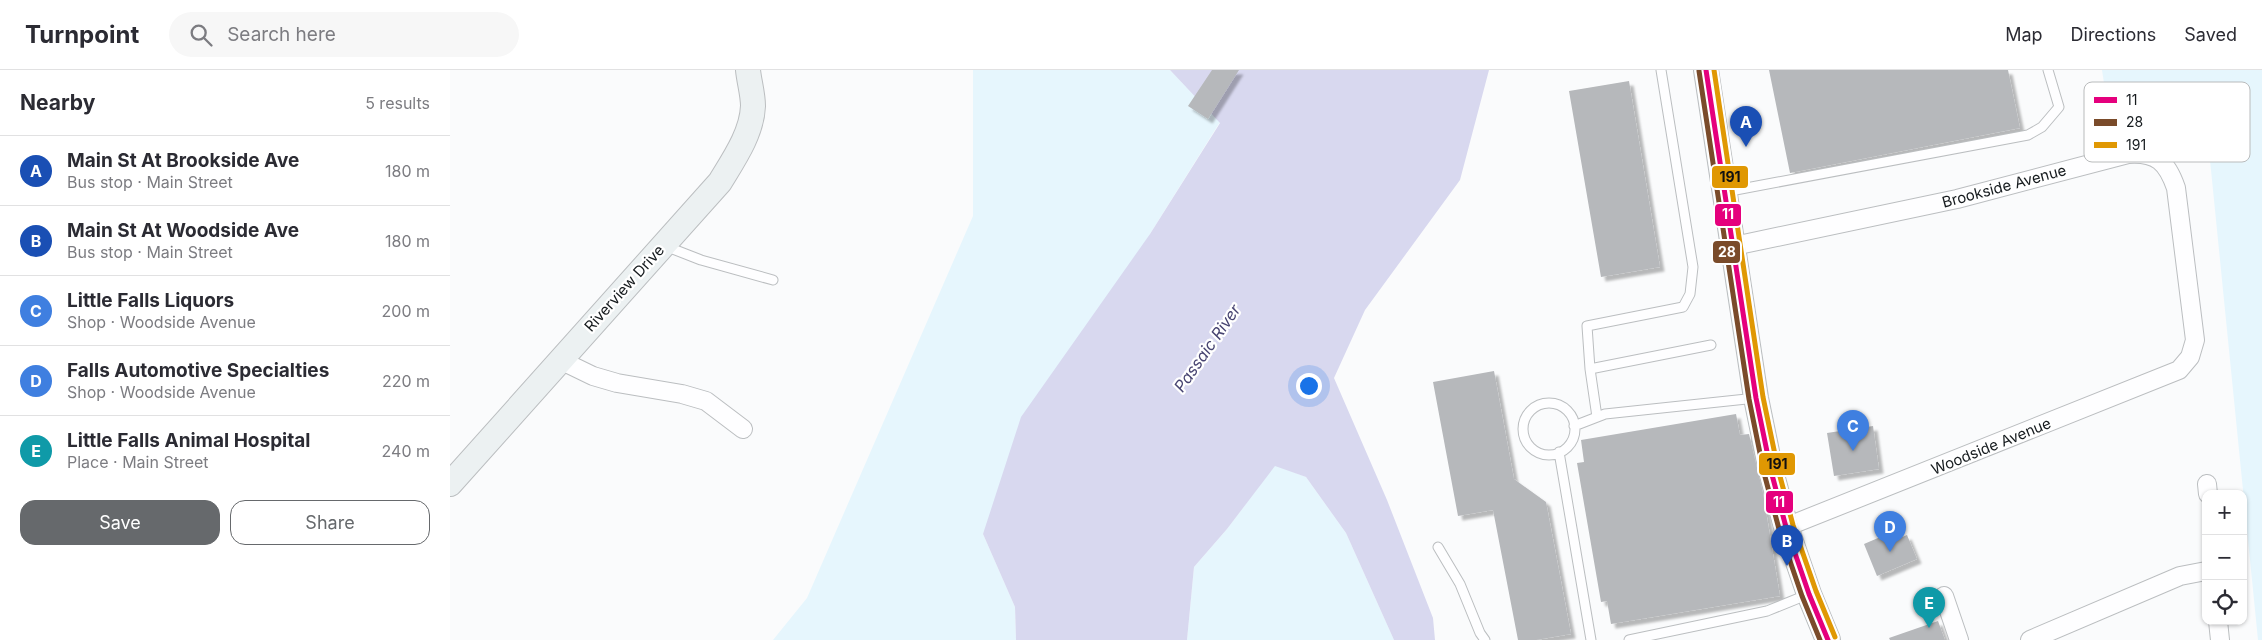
<!DOCTYPE html>
<html lang="en">
<head>
<meta charset="utf-8">
<style>
  :root { --surface:#fff; --page:#f7f7f7; --text:#2b2b33; --muted:#7c7c81; --line:#e1e1e2; --accent:#66696c }
  body { margin:0; font-family:Inter,sans-serif; background:var(--page); color:var(--text) }
  .controls { position:absolute; right:15px; bottom:15px; display:grid; overflow:hidden; border-radius:10px; box-shadow:0 1px 4px #0004 }
  .controls button { width:45px; height:45px; display:grid; place-items:center; padding:0; border:0; border-bottom:1px solid var(--line); background:var(--surface); color:var(--text); font:25px sans-serif }
  .you { position:absolute; left:858px; top:315px; width:18px; height:18px; margin:-12px; border:4px solid #fff; border-radius:50%; background:#1a73e8; box-shadow:0 0 0 8px #1a73e833 }
  .badge { display:grid; place-items:center; width:32px; height:32px; border-radius:50%; background:var(--accent); color:#fff; font-size:16px; font-weight:700 }
  .pin { position:absolute; translate:-50% -41px; filter:drop-shadow(0 1px 2px #0008) }
  .pin::after { content:''; position:absolute; top:26px; width:18px; height:15px; background:inherit; clip-path:polygon(0 0,100% 0,50% 100%) }
  .list { margin:0; padding:0; list-style:none }
  h2 { display:flex; justify-content:space-between; align-items:center; height:65px; margin:0; padding:0 20px; font-size:21px }
  h2 small { font-size:16px; font-weight:400; color:var(--muted) }
  .list li { display:grid; grid-template-columns:32px 1fr auto; gap:15px; align-items:center; box-sizing:border-box; height:70px; padding:0 20px; border-top:1px solid var(--line) }
  .list b { display:block; font-size:19px; white-space:nowrap }
  .list p { margin:0; font-size:16px; white-space:nowrap; color:var(--muted) }
  .list em { font-size:16px; font-style:normal; color:var(--muted) }
  .actions { display:flex; gap:10px; padding:15px 20px }
  .actions a { flex:1; padding:11px 0; border:1px solid var(--accent); border-radius:15px; text-align:center; font-size:18px; color:var(--accent) }
  .actions .main { background:var(--accent); color:#fff }
  .icon { flex:none; width:28px; height:28px; fill:none; stroke:currentColor; stroke-width:2; stroke-linecap:round; stroke-linejoin:round }
  .map { position:relative; flex:none; width:1812px; height:570px; overflow:hidden }
  header { display:flex; align-items:center; gap:30px; box-sizing:border-box; height:70px; padding:0 25px; background:var(--surface); border-bottom:1px solid var(--line) }
  header strong { font-size:24px }
  nav { display:flex; gap:28px; margin-inline-start:auto; font-size:18px }
  .search { width:350px; height:45px; background:var(--page); display:flex; align-items:center; gap:12px; box-sizing:border-box; padding:0 18px; border-radius:28px; color:var(--muted); font-size:19px }
  main { display:flex }
  aside { flex:1; background:var(--surface) }
  .map>svg:first-child { display:block }
  .green { fill:#e6f6fd }
  .water { fill:#d8d8ef }
  .building { fill:#b6b8bb; filter:url(#shadow) }
  .lines { fill:none; stroke-linecap:round; stroke-linejoin:round }
  .lane-casing { stroke:#bbbec0; stroke-width:11 }
  .street-casing { stroke:#bbbec0; stroke-width:20 }
  .secondary-casing { stroke:#bbbec0; stroke-width:26 }
  .lane { stroke:#fefeff; stroke-width:9 }
  .street { stroke:#fefeff; stroke-width:18 }
  .secondary { stroke:#ecf1f2; stroke-width:24 }
  .bus-1-casing { stroke:#fff; stroke-width:9 }
  .bus-2-casing { stroke:#fff; stroke-width:9 }
  .bus-3-casing { stroke:#fff; stroke-width:9 }
  .bus-1 { stroke:#e5007d; stroke-width:5 }
  .bus-2 { stroke:#7a4b2a; stroke-width:5 }
  .bus-3 { stroke:#e09803; stroke-width:5 }
  .labels { text-anchor:middle; dominant-baseline:central; stroke-width:4.5; stroke-linejoin:round; paint-order:stroke }
  .street-label { font-size:15px; fill:#161b1e; stroke:#fff }
  .water-label { font-size:16px; font-style:italic; fill:#474471; stroke:#fff }
  .key { fill:#fff; stroke:#b9bbbc; stroke-width:1 }
  .key-label { font-size:14px; fill:#161b1e }
  .line-badge { stroke:#fff; stroke-width:2 }
  .badge-label { font-size:14px; text-anchor:middle; font-weight:bold; fill:#fff }
  .pale-badge-label { font-size:14px; text-anchor:middle; font-weight:bold; fill:#111 }
</style>
</head>
<body>
<header>
<strong>Turnpoint</strong>
<div class="search"><svg class="icon" aria-label="search" viewBox="0 0 24 24"><circle cx="10" cy="10" r="6"/><path d="M15 15l6 6"/></svg>Search here</div>
<nav><a>Map</a><a>Directions</a><a>Saved</a></nav>
</header>
<main>
<aside>
<h2>Nearby<small>5 results</small></h2>
<ul class="list">
<li><span class="badge" style="background:#1a4fb4">A</span><div><b>Main St At Brookside Ave</b><p>Bus stop · Main Street</p></div><em>180 m</em></li>
<li><span class="badge" style="background:#1a4fb4">B</span><div><b>Main St At Woodside Ave</b><p>Bus stop · Main Street</p></div><em>180 m</em></li>
<li><span class="badge" style="background:#3f7fe0">C</span><div><b>Little Falls Liquors</b><p>Shop · Woodside Avenue</p></div><em>200 m</em></li>
<li><span class="badge" style="background:#3f7fe0">D</span><div><b>Falls Automotive Specialties</b><p>Shop · Woodside Avenue</p></div><em>220 m</em></li>
<li><span class="badge" style="background:#0f9aa8">E</span><div><b>Little Falls Animal Hospital</b><p>Place · Main Street</p></div><em>240 m</em></li>
</ul>
<div class="actions"><a class="main">Save</a><a>Share</a></div>
</aside>
<div class="map">
<svg width="1812" height="570" viewBox="0 0 1812 570">
  <defs>
    <filter id="shadow"><feDropShadow dx="4.5" dy="4.5" stdDeviation="1" flood-color="#0004"/></filter>
  </defs>
  <rect width="100%" height="100%" fill="#fafbfc"/>
  <path class="green" d="M 523,0 L 720,0 L 770,52 L 700,164 L 533,464 L 565,537 L 566,570 L 323,570 L 357,528 L 523,146 Z
    M 1652,0 L 1812,0 L 1812,570 L 1808,570 L 1756,50 L 1662,66 Z
    M 825,395 L 856,407 L 896,463 L 944,570 L 737,570 L 744,497 L 777,459 Z"/>
  <path class="water" d="M 720,0 L 1039,0 L 1010,110 L 915,240 L 884,308 L 937,430 L 983,548 L 985,570 L 944,570 L 896,463 L 856,407 L 825,396 L 777,459 L 744,497 L 737,570 L 566,570 L 565,537 L 533,464 L 571,347 L 700,164 L 770,53 Z"/>
  <path class="building" d="M 762,0 L 789,0 L 758,49 L 738,36 Z
    M 1319,0 L 1558,0 L 1570,58 L 1340,103 Z
    M 1179,11 L 1210,197 L 1151,207 L 1119,21 Z
    M 1044,301 L 1064,409 L 1096,432 L 1121,564 L 1086,570 L 1068,570 L 1043,440 L 1008,446 L 983,312 Z
    M 1286,344 L 1290,365 L 1299,364 L 1313,423 L 1330,526 L 1161,554 L 1157,531 L 1151,532 L 1127,393 L 1134,392 L 1131,370 Z
    M 1423,356 L 1429,399 L 1384,406 L 1377,363 Z
    M 1435,465 L 1438,473 L 1457,465 L 1467,489 L 1427,506 L 1414,474 Z
    M 1488,551 L 1495,570 L 1440,570 L 1439,568 Z"/>
  <g class="lines">
    <defs>
      <path id="lane" d="M 1275,122 L 1578,65 L 1592,57 L 1609,37 L 1598,0
        M 215,176 L 251,190 L 323,210
        M 1140,299 L 1137,256 L 1233,237 L 1240,224 L 1243,197 L 1211,0
        M1073 359a26 26 0 1 1 52 0a26 26 0 1 1-52 0Z
        M 1147,347 L 1140,299 L 1261,275
        M 1124,356 L 1155,344 L 1306,328
        M 1109,382 L 1141,570
        M 988,477 L 1010,514 L 1030,563 L 1035,570
        M 1179,570 L 1317,541 L 1359,524"/>
      <path id="street" d="M 1284,176 L 1507,129 L 1678,84 C 1707,82 1717,92 1726,118 L 1745,270 L 1740,287 L 1729,300 L 1336,457
        M 110,290 L 143,306 L 167,313 L 232,324 L 256,331 L 293,359
        M 1757,414 L 1758,424
        M 1494,526 L 1509,570
        M 1768,551 L 1770,570
        M 1580,570 L 1730,506 L 1756,501"/>
      <path id="secondary" d="M 1256,0 L 1306,328 L 1321,401 L 1336,457 L 1359,524 L 1378,570
        M 0,414 L 270,112 C 284,89 302,63 303,36 C 303,24 299,11 298,0"/>
    </defs>
    <use href="#lane" class="lane-casing"/>
    <use href="#street" class="street-casing"/>
    <use href="#secondary" class="secondary-casing"/>
    <use href="#lane" class="lane"/>
    <use href="#street" class="street"/>
    <use href="#secondary" class="secondary"/>
    <defs>
      <path id="bus-1" d="M 1256,0 L 1306,328 L 1321,401 L 1336,457 L 1359,524 L 1378,570"/>
      <path id="bus-2" d="M 1249,1 L 1299,329 L 1314,403 L 1329,459 L 1352,526 L 1370,570"/>
      <path id="bus-3" d="M 1264,0 L 1313,327 L 1328,399 L 1343,455 L 1366,521 L 1385,567"/>
    </defs>
    <use href="#bus-1" class="bus-1-casing"/>
    <use href="#bus-2" class="bus-2-casing"/>
    <use href="#bus-3" class="bus-3-casing"/>
    <use href="#bus-1" class="bus-1"/>
    <use href="#bus-2" class="bus-2"/>
    <use href="#bus-3" class="bus-3"/>
  </g>
  <g class="labels">
    <g class="street-label">
      <text transform="translate(1554 116) rotate(-15)">Brookside Avenue</text>
      <text transform="translate(174 218) rotate(-48)">Riverview Drive</text>
      <text transform="translate(1541 376) rotate(-22)">Woodside Avenue</text>
    </g>
    <g class="water-label">
      <text transform="translate(757 278) rotate(-55)">Passaic River</text>
    </g>
  </g>
  <rect x="1634" y="12" width="166" height="80" rx="8" class="key"/>
  <rect x="1644" y="27" width="23" height="6" fill="#e5007d"/>
  <rect x="1644" y="49" width="23" height="7" fill="#7a4b2a"/>
  <rect x="1644" y="72" width="23" height="6" fill="#e09803"/>
  <g class="key-label">
    <text x="1676" y="35">11</text>
    <text x="1676" y="57">28</text>
    <text x="1676" y="80">191</text>
  </g>
  <g class="line-badge">
    <rect x="1261" y="95" width="38" height="24" rx="5" fill="#e09803"/>
    <rect x="1264" y="133" width="28" height="24" rx="5" fill="#e5007d"/>
    <rect x="1262" y="170" width="29" height="24" rx="5" fill="#7a4b2a"/>
    <rect x="1308" y="382" width="38" height="24" rx="5" fill="#e09803"/>
    <rect x="1315" y="420" width="29" height="24" rx="5" fill="#e5007d"/>
  </g>
  <g class="badge-label">
    <text x="1278" y="149">11</text>
    <text x="1277" y="187">28</text>
    <text x="1329" y="437">11</text>
  </g>
  <g class="pale-badge-label">
    <text x="1280" y="112">191</text>
    <text x="1327" y="399">191</text>
  </g>
</svg>
<div class="controls">
<button>+</button>
<button>−</button>
<button><svg class="icon" aria-label="locate" viewBox="0 0 24 24"><circle cx="12" cy="12" r="6"/><path d="M12 2v4M12 18v4M2 12h4M18 12h4"/></svg></button>
</div>
<div class="you"></div>
<div class="pin badge" style="left:1296px;top:77px;background:#1a4fb4">A</div>
<div class="pin badge" style="left:1337px;top:496px;background:#1a4fb4">B</div>
<div class="pin badge" style="left:1403px;top:381px;background:#3f7fe0">C</div>
<div class="pin badge" style="left:1440px;top:482px;background:#3f7fe0">D</div>
<div class="pin badge" style="left:1479px;top:558px;background:#0f9aa8">E</div>
</div>
</main>
</body>
</html>
